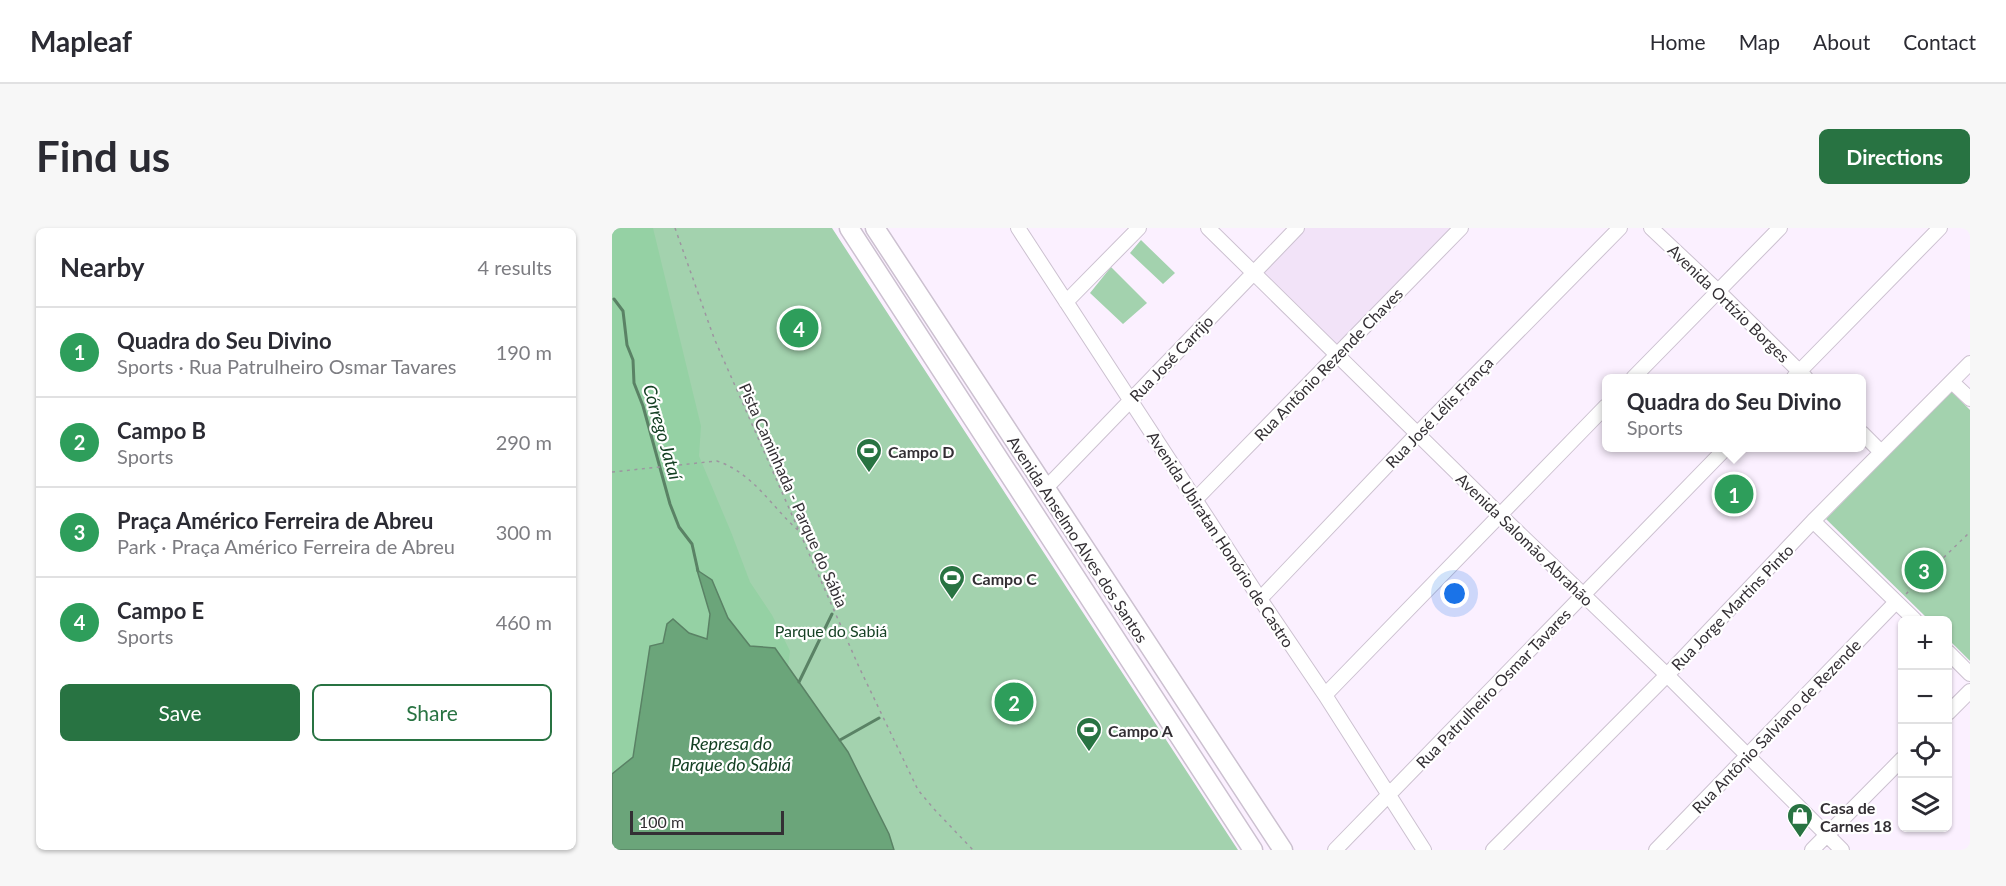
<!DOCTYPE html>
<html lang="en">
<head>
<meta charset="utf-8">
<style>
  :root { --surface:#fff; --page:#f7f7f7; --text:#2b2b33; --muted:#7c7c81; --line:#e1e1e2; --accent:#287342 }
  body { margin:0; font-family:Lato,sans-serif; background:var(--page); color:var(--text) }
  .controls { position:absolute; right:18px; bottom:18px; display:grid; overflow:hidden; border-radius:9px; box-shadow:0 2px 4px #0004 }
  .controls button { width:54px; height:54px; display:grid; place-items:center; padding:0; border:0; border-bottom:2px solid var(--line); background:var(--surface); color:var(--text); font:30px sans-serif }
  .scale { position:absolute; left:18px; bottom:15px; width:154px; box-sizing:border-box; padding-left:6px; border:3px solid #332f34; border-top:0; font-size:16px; line-height:21px; white-space:nowrap; color:#332f34; -webkit-text-stroke:4px #fff; paint-order:stroke }
  .you { position:absolute; left:843px; top:366px; width:21px; height:21px; margin:-15px; border:4px solid #fff; border-radius:50%; background:#1a73e8; box-shadow:0 0 0 9px #1a73e833 }
  .badge { display:grid; place-items:center; width:39px; height:39px; border-radius:50%; background:var(--accent); color:#fff; font-size:20px; font-weight:700 }
  .pin { position:absolute; translate:-50% -50%; border:3px solid #fff; box-shadow:0 2px 6px #0006 }
  .popup { position:absolute; left:990px; top:146px; width:264px; height:78px; box-sizing:border-box; display:grid; place-content:center; border-radius:9px; background:var(--surface); filter:drop-shadow(0 2px 4px #0005); font-size:20px; white-space:nowrap; color:var(--muted) }
  .popup b { font-size:22px; color:var(--text) }
  .popup::after { content:''; position:absolute; left:50%; top:100%; margin-left:-12px; border:12px solid transparent; border-top-color:var(--surface) }
  .list { margin:0; padding:0; list-style:none }
  h2 { display:flex; justify-content:space-between; align-items:center; height:78px; margin:0; padding:0 24px; font-size:26px }
  h2 small { font-size:20px; font-weight:400; color:var(--muted) }
  .list li { display:grid; grid-template-columns:39px 1fr auto; gap:18px; align-items:center; box-sizing:border-box; height:90px; padding:0 24px; border-top:2px solid var(--line) }
  .list b { display:block; font-size:22px; white-space:nowrap }
  .list p { margin:0; font-size:20px; white-space:nowrap; color:var(--muted) }
  .list em { font-size:20px; font-style:normal; color:var(--muted) }
  .actions { display:flex; gap:12px; padding:18px 24px }
  .actions a { flex:1; padding:14px 0; border:2px solid var(--accent); border-radius:9px; text-align:center; font-size:21px; color:var(--accent) }
  .actions .main { background:var(--accent); color:#fff }
  .icon { flex:none; width:33px; height:33px; fill:none; stroke:currentColor; stroke-width:2; stroke-linecap:round; stroke-linejoin:round }
  .map { position:relative; flex:none; width:1358px; height:622px; overflow:hidden; border-radius:9px }
  header { display:flex; align-items:center; gap:36px; box-sizing:border-box; height:84px; padding:0 30px; background:var(--surface); border-bottom:2px solid var(--line) }
  header strong { font-size:28px }
  nav { display:flex; gap:33px; margin-inline-start:auto; font-size:21px }
  .intro { display:flex; align-items:center; justify-content:space-between; box-sizing:border-box; height:144px; padding:0 36px }
  h1 { margin:0; font-size:42px }
  .button { padding:15px 27px; border-radius:9px; background:var(--accent); color:#fff; font-size:21px; font-weight:700 }
  main { display:flex; gap:36px; padding:0 36px }
  aside { flex:1; background:var(--surface); border-radius:9px; box-shadow:0 2px 4px #0004 }
  .map>svg:first-child { display:block }
  .built { fill:#f2e3f8 }
  .green { fill:#a3d2ae }
  .forest { fill:#95d1a4 }
  .water { fill:#6ba57a; stroke:#5a8265; stroke-width:1.5 }
  .lines { fill:none; stroke-linecap:round; stroke-linejoin:round }
  .stream { stroke:#5a8265; stroke-width:3 }
  .minor-casing { stroke:#ccc1d0; stroke-width:16 }
  .major-casing { stroke:#ccc1d0; stroke-width:21 }
  .path { stroke:#9d95a0; stroke-width:1.5; stroke-dasharray:3 4.5; stroke-linecap:butt }
  .minor { stroke:#fff; stroke-width:14 }
  .major { stroke:#fff; stroke-width:18 }
  .labels { text-anchor:middle; dominant-baseline:central; stroke-width:4.5; stroke-linejoin:round; paint-order:stroke }
  .street-label { font-size:16px; fill:#332f34; stroke:#fff }
  .poi-label { font-size:16px; font-weight:bold; fill:#332f34; stroke:#fff; text-anchor:start }
  .park-label { font-size:16px; fill:#164225; stroke:#fff }
  .water-label { font-size:18px; font-style:italic; fill:#144023; stroke:#fff }
</style>
</head>
<body>
<header>
<strong>Mapleaf</strong>
<nav><a>Home</a><a>Map</a><a>About</a><a>Contact</a></nav>
</header>
<div class="intro"><h1>Find us</h1><a class="button">Directions</a></div>
<main>
<aside>
<h2>Nearby<small>4 results</small></h2>
<ul class="list">
<li><span class="badge" style="background:#2e9e5b">1</span><div><b>Quadra do Seu Divino</b><p>Sports · Rua Patrulheiro Osmar Tavares</p></div><em>190 m</em></li>
<li><span class="badge" style="background:#2e9e5b">2</span><div><b>Campo B</b><p>Sports</p></div><em>290 m</em></li>
<li><span class="badge" style="background:#2e9e5b">3</span><div><b>Praça Américo Ferreira de Abreu</b><p>Park · Praça Américo Ferreira de Abreu</p></div><em>300 m</em></li>
<li><span class="badge" style="background:#2e9e5b">4</span><div><b>Campo E</b><p>Sports</p></div><em>460 m</em></li>
</ul>
<div class="actions"><a class="main">Save</a><a>Share</a></div>
</aside>
<div class="map">
<svg width="1358" height="622" viewBox="0 0 1358 622">
  <rect width="100%" height="100%" fill="#fbf0ff"/>
  <path class="built" d="M 688,0 L 847,0 L 724,126 L 642,47 Z"/>
  <path class="green" d="M 0,0 L 220,0 L 626,622 L 0,622 Z
    M 529,12 L 563,45 L 551,56 L 518,25 Z
    M 499,39 L 535,75 L 511,96 L 478,65 Z
    M 1339,163 L 1358,182 L 1358,433 L 1336,411 L 1336,392 L 1317,392 L 1214,291 Z"/>
  <path class="forest" d="M 0,0 L 41,0 L 89,198 L 87,228 L 119,304 L 138,354 L 160,387 L 178,423 L 176,439 L 163,420 L 138,418 L 116,390 L 100,352 L 86,343 L 98,386 L 95,411 L 55,396 L 52,415 L 38,418 L 21,529 L 0,546 Z"/>
  <path class="water" d="M 85,342 L 100,352 L 116,390 L 138,418 L 163,420 L 236,524 L 277,606 L 282,622 L 0,622 L 0,546 L 21,529 L 38,418 L 51,415 L 55,396 L 61,391 L 77,405 L 95,411 L 98,386 Z"/>
  <g class="lines">
    <path class="stream" d="M 2,71 L 11,83 L 15,117 L 21,132 L 22,155 L 31,178 L 58,276 L 67,299 L 80,316 L 86,343
      M 187,454 L 220,386
      M 228,512 L 267,490"/>
    <defs>
      <path id="minor" d="M 406,0 L 648,371 L 713,467 L 812,622
        M 596,0 L 888,287 L 1055,447 L 1230,622
        M 1039,0 L 1106,63 L 1194,150
        M 454,74 L 527,0
        M 1182,149 L 1328,0
        M 1021,150 L 1168,0
        M 1340,154 L 1358,171
        M 1250,205 L 1269,224
        M 433,261 L 685,0
        M 583,272 L 849,0
        M 1201,293 L 1303,392
        M 648,371 L 805,206 L 1008,0
        M 1336,424 L 1358,446
        M 713,467 L 994,178
        M 1336,485 L 1358,463
        M 723,622 L 1114,220
        M 881,622 L 1055,447 L 1201,293 L 1358,135
        M 1044,622 L 1284,374
        M 1200,622 L 1290,531"/>
      <path id="major" d="M 237,0 L 641,622
        M 263,0 L 671,622"/>
    </defs>
    <use href="#minor" class="minor-casing"/>
    <use href="#major" class="major-casing"/>
    <path class="path" d="M 63,0 L 102,110 L 247,439 L 306,562 L 322,581 L 361,622
      M 0,244 L 105,233 C 143,246 160,280 188,304
      M 1294,366 L 1358,304"/>
    <use href="#minor" class="minor"/>
    <use href="#major" class="major"/>
  </g>
  <defs>
    <symbol id="stadium-pin" viewBox="-11 -11 22 30"><path d="M0 17L-7.5 6A9.5 9.5 0 1 1 7.5 6Z" fill="#287342" stroke="#fff"/><path d="M0-5a6.5 5 0 1 0 0 10a6.5 5 0 1 0 0-10ZM-3.5-1.8h7v3.6h-7Z" fill="#fff"/></symbol>
    <symbol id="shop-pin" viewBox="-11 -11 22 30"><path d="M0 17L-7.5 6A9.5 9.5 0 1 1 7.5 6Z" fill="#287342" stroke="#fff"/><path d="M-5-2.5h2.3a2.7 3.5 0 0 1 5.4 0H5L5.5 6h-11ZM-1.5-2.5h3a1.5 2.3 0 0 0-3 0Z" fill="#fff"/></symbol>
  </defs>
  <g fill-rule="evenodd">
    <use href="#stadium-pin" x="242" y="208" width="30" height="40"/>
    <use href="#stadium-pin" x="325" y="335" width="30" height="40"/>
    <use href="#stadium-pin" x="462" y="487" width="30" height="40"/>
    <use href="#shop-pin" x="1173" y="573" width="30" height="40"/>
  </g>
  <g class="labels">
    <g class="street-label">
      <text transform="translate(1117 75) rotate(44)">Avenida Ortízio Borges</text>
      <text transform="translate(559 130) rotate(-46)">Rua José Carrijo</text>
      <text transform="translate(716 136) rotate(-46)">Rua Antônio Rezende Chaves</text>
      <text transform="translate(827 184) rotate(-46)">Rua José Lélis França</text>
      <text transform="translate(182 267) rotate(66)">Pista Caminhada - Parque do Sábia</text>
      <text transform="translate(466 311) rotate(57)">Avenida Anselmo Alves dos Santos</text>
      <text transform="translate(609 311) rotate(57)">Avenida Ubiratan Honório de Castro</text>
      <text transform="translate(913 311) rotate(44)">Avenida Salomão Abrahão</text>
      <text transform="translate(1120 379) rotate(-46)">Rua Jorge Martins Pinto</text>
      <text transform="translate(881 460) rotate(-46)">Rua Patrulheiro Osmar Tavares</text>
      <text transform="translate(1164 498) rotate(-46)">Rua Antônio Salviano de Rezende</text>
    </g>
    <g class="poi-label">
      <text x="276" y="223">Campo D</text>
      <text x="360" y="350">Campo C</text>
      <text x="496" y="502">Campo A</text>
      <text x="1208" y="579">Casa de<tspan x="1208" dy="18">Carnes 18</tspan></text>
    </g>
    <g class="park-label">
      <text x="219" y="402">Parque do Sabiá</text>
    </g>
    <g class="water-label">
      <text transform="translate(51 204) rotate(74)">Córrego Jataí</text>
      <text x="119" y="515">Represa do<tspan x="119" dy="21">Parque do Sabiá</tspan></text>
    </g>
  </g>
</svg>
<div class="controls">
<button>+</button>
<button>−</button>
<button><svg class="icon" aria-label="locate" viewBox="0 0 24 24"><circle cx="12" cy="12" r="6"/><path d="M12 2v4M12 18v4M2 12h4M18 12h4"/></svg></button>
<button><svg class="icon" aria-label="layers" viewBox="0 0 24 24"><path d="M12 4l9 5-9 5-9-5zM3 14l9 5 9-5"/></svg></button>
</div>
<div class="scale">100 m</div>
<div class="you"></div>
<div class="pin badge" style="left:1122px;top:266px;background:#2e9e5b">1</div>
<div class="popup"><b>Quadra do Seu Divino</b>Sports</div>
<div class="pin badge" style="left:402px;top:474px;background:#2e9e5b">2</div>
<div class="pin badge" style="left:1312px;top:342px;background:#2e9e5b">3</div>
<div class="pin badge" style="left:187px;top:100px;background:#2e9e5b">4</div>
</div>
</main>
</body>
</html>
